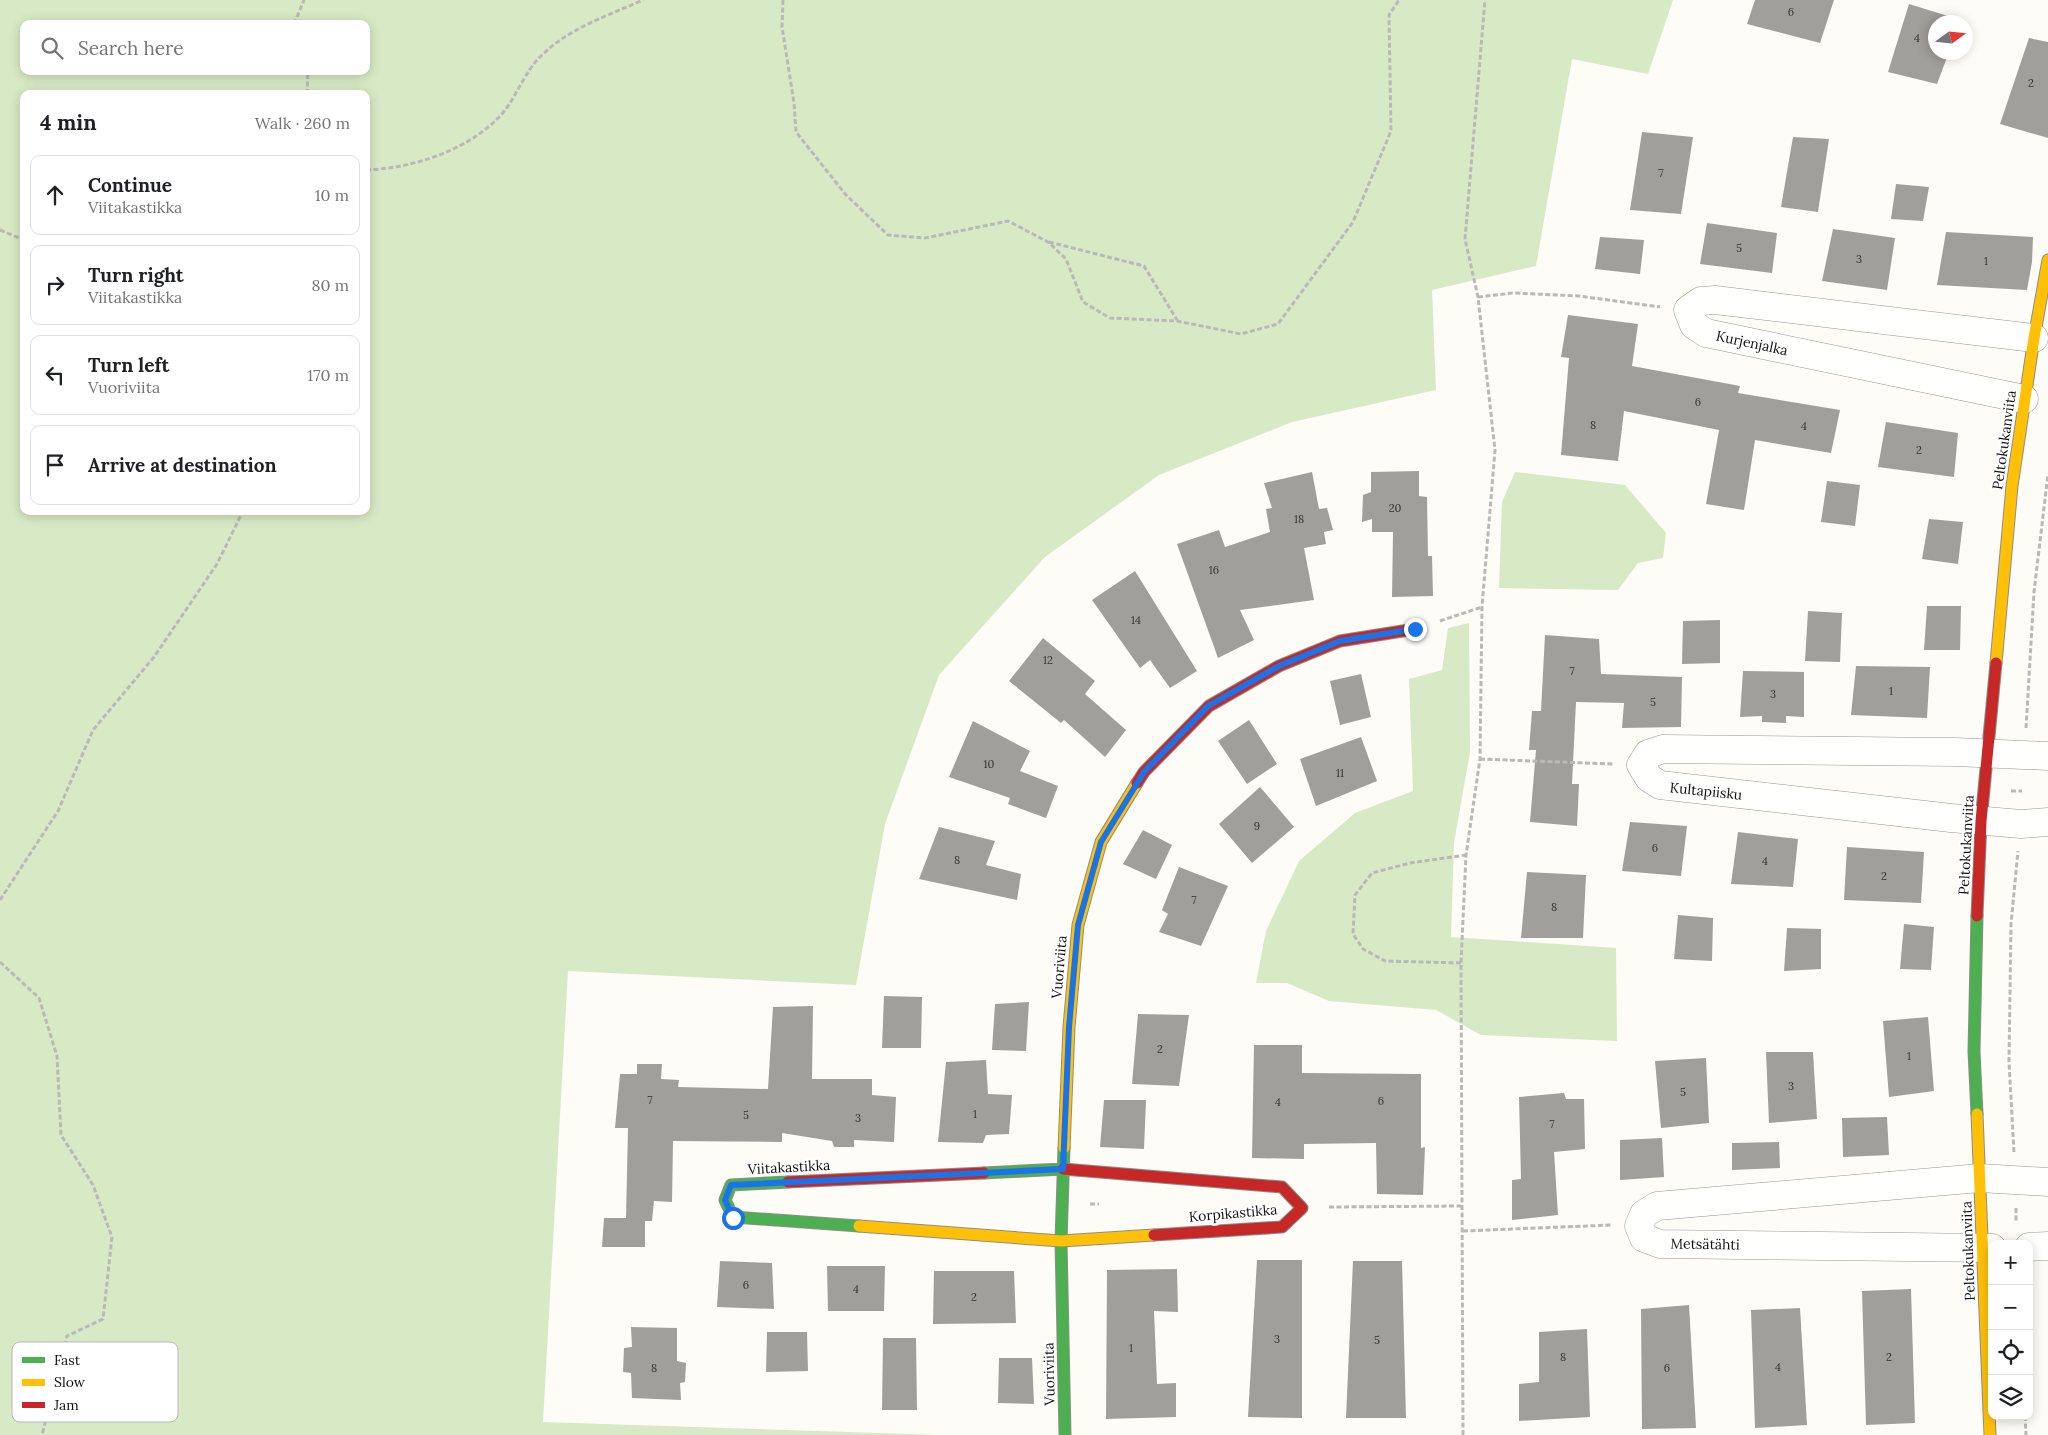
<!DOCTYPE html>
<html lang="en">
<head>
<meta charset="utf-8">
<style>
  :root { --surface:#fff; --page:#f2f2f2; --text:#202124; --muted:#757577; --line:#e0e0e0 }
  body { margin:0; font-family:Lora,serif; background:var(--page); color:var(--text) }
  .controls { position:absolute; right:15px; bottom:15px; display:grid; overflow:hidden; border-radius:10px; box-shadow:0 2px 12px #0003 }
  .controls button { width:45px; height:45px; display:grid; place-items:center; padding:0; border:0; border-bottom:1px solid var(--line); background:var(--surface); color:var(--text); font:25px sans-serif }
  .compass { position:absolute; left:1928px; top:15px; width:45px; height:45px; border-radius:50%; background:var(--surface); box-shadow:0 2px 12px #0003; rotate:75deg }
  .stop { position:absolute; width:15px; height:15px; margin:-11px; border:4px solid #1a73e8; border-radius:50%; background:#fff }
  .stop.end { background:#1a73e8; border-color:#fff; box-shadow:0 1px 5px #0008 }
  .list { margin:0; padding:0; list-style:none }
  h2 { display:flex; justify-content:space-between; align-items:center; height:65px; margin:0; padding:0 20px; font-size:21px }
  h2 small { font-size:16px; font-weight:400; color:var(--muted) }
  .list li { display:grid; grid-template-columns:32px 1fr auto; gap:15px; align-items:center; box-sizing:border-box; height:80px; margin:0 10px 10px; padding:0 10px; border:1px solid var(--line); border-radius:10px }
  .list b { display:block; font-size:19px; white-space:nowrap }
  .list p { margin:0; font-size:16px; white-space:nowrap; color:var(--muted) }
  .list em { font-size:16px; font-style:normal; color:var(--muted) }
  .icon { flex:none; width:28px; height:28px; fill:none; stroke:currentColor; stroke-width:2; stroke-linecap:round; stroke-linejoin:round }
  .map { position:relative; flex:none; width:2048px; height:1435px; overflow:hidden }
  .search { position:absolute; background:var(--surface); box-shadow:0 2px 12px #0003; left:20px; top:20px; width:350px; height:55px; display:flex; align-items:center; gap:12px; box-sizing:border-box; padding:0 18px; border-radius:10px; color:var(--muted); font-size:19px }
  .panel { position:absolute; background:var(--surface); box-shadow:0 2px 12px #0003; left:20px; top:90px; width:350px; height:425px; border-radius:10px }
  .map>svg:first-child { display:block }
  .forest { fill:#d8eac5; fill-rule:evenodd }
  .building { fill:#a19f9c }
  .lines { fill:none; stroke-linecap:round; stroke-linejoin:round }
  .street-casing { stroke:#979795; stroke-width:29 }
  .fast-casing { stroke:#8e8d8b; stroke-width:13 }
  .slow-casing { stroke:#8e8d8b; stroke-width:13 }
  .jam-casing { stroke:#8e8d8b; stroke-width:13 }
  .path { stroke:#b9b9b8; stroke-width:3; stroke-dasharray:5 2.5; stroke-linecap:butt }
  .street { stroke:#fffffe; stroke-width:28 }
  .fast { stroke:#4caf50; stroke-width:11 }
  .slow { stroke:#ffc107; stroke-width:11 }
  .jam { stroke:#c62828; stroke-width:11 }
  .route { stroke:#1a73e8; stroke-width:6 }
  .labels { text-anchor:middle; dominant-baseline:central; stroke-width:5; stroke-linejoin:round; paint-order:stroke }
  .number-label { font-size:11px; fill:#353434 }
  .street-label { font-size:14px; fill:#111; stroke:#fff }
  .key { fill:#fff; stroke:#b8b8b8; stroke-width:1 }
  .key-label { font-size:14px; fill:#111 }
</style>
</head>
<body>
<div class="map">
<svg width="2048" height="1435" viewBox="0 0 2048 1435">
  <rect width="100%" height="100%" fill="#fdfcf7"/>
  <path class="forest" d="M 0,0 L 1673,0 L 1648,74 L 1572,59 L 1536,266 L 1432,290 L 1436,390 L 1292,422 L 1159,475 L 1045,557 L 939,675 L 885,824 L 856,985 L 568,971 L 543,1422 L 940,1435 L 0,1435 ZM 24,24 L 366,24 L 366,71 L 24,71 ZM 24,94 L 366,94 L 366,511 L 24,511 Z
    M 1515,472 L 1625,485 L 1666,533 L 1663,558 L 1638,563 L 1618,590 L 1499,588 L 1502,502 Z
    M 1469,623 L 1470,752 L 1454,843 L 1451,937 L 1616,948 L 1617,1041 L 1481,1035 L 1436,1010 L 1329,1001 L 1287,983 L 1256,983 L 1266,931 L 1299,861 L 1355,813 L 1413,791 L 1409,679 L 1442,670 L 1448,628 Z"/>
  <path class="building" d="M 1755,0 L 1834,0 L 1820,43 L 1747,24 Z
    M 1909,4 L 1961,20 L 1960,22 L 1936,22 L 1936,52 L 1949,52 L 1937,84 L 1888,72 Z
    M 2029,38 L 2048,42 L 2048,138 L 2000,124 Z
    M 1642,132 L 1693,137 L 1681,214 L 1630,210 Z
    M 1793,137 L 1829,139 L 1818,212 L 1781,207 Z
    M 1896,184 L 1929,187 L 1923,221 L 1891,219 Z
    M 1707,223 L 1777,233 L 1772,273 L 1700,264 Z
    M 1833,229 L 1895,238 L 1887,290 L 1822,281 Z
    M 1946,232 L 2033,237 L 2032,262 L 2027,290 L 1937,285 Z
    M 1600,237 L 1644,240 L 1640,274 L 1595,269 Z
    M 1568,315 L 1638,324 L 1632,366 L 1740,386 L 1738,393 L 1840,410 L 1831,453 L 1755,440 L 1744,510 L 1706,504 L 1719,430 L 1624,411 L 1618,461 L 1561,455 L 1569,358 L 1561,357 Z
    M 1886,422 L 1958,433 L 1954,477 L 1878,467 Z
    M 1419,471 L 1419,496 L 1427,497 L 1428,556 L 1432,556 L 1433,596 L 1392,597 L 1393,532 L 1372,532 L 1372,519 L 1362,522 L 1363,495 L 1371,492 L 1371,472 Z
    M 1312,472 L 1319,509 L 1327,508 L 1333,530 L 1324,532 L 1326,544 L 1304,548 L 1314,600 L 1240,610 L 1254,640 L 1218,658 L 1177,544 L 1219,530 L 1225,547 L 1270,532 L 1266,509 L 1272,508 L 1264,483 Z
    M 1827,481 L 1860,485 L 1855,526 L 1821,522 Z
    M 1929,519 L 1963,522 L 1958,564 L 1922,559 Z
    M 1135,571 L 1197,671 L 1170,688 L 1150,660 L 1140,668 L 1092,600 Z
    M 1927,606 L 1961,606 L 1960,650 L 1924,650 Z
    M 1808,611 L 1842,613 L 1840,662 L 1805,661 Z
    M 1720,620 L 1720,663 L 1682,664 L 1683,621 Z
    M 1545,635 L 1599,639 L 1601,674 L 1682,677 L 1681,727 L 1622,728 L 1624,703 L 1576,702 L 1572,784 L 1579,784 L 1577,826 L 1530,822 L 1536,750 L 1529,750 L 1532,711 L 1541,711 Z
    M 1043,638 L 1095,681 L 1085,694 L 1126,730 L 1105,757 L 1064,720 L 1061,723 L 1009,681 Z
    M 1856,666 L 1930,667 L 1927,718 L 1851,715 Z
    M 1743,671 L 1804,672 L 1804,717 L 1786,716 L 1786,723 L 1762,722 L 1762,716 L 1740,717 Z
    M 1361,674 L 1371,717 L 1340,725 L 1330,681 Z
    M 1249,720 L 1277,764 L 1247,784 L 1218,741 Z
    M 973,721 L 1030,751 L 1020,771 L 1058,786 L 1046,818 L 1008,804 L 1010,798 L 949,777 Z
    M 1361,737 L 1377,781 L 1316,806 L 1300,759 Z
    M 1260,787 L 1294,827 L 1252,863 L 1219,824 Z
    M 1630,822 L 1687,826 L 1681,876 L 1622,871 Z
    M 939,827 L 995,841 L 986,865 L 1021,874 L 1017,900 L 919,879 Z
    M 1143,830 L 1172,845 L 1156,879 L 1123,864 Z
    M 1738,832 L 1798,839 L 1793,887 L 1731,884 Z
    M 1847,847 L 1924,852 L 1921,903 L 1844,900 Z
    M 1179,867 L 1228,886 L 1201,946 L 1159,932 L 1168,914 L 1162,910 Z
    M 1527,872 L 1586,875 L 1583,938 L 1521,938 Z
    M 1678,915 L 1713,918 L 1712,961 L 1674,959 Z
    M 1904,924 L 1934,927 L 1931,970 L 1900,969 Z
    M 1787,928 L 1821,929 L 1821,969 L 1784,971 Z
    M 884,996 L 922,997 L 921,1048 L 882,1048 Z
    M 1029,1002 L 1026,1051 L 992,1050 L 995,1004 Z
    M 813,1006 L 812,1079 L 872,1079 L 872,1095 L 896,1097 L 894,1142 L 854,1140 L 854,1147 L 834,1147 L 832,1141 L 782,1133 L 782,1142 L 673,1141 L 672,1202 L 654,1201 L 652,1221 L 645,1221 L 645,1247 L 602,1247 L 604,1218 L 626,1218 L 628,1128 L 615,1128 L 620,1074 L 637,1074 L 637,1064 L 662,1064 L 661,1079 L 679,1080 L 678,1087 L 768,1089 L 773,1007 Z
    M 1138,1014 L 1189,1015 L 1179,1086 L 1132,1084 Z
    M 1928,1017 L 1934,1091 L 1889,1097 L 1883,1021 Z
    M 1254,1045 L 1302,1045 L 1302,1073 L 1421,1074 L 1421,1148 L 1425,1147 L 1423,1195 L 1377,1194 L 1376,1143 L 1304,1144 L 1304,1159 L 1252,1158 Z
    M 1766,1052 L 1813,1052 L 1817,1119 L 1769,1123 Z
    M 1706,1058 L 1709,1123 L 1661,1128 L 1655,1061 Z
    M 986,1060 L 988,1094 L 1012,1095 L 1009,1134 L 986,1135 L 983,1143 L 938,1142 L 946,1062 Z
    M 1564,1093 L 1566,1099 L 1584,1099 L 1585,1149 L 1554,1152 L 1558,1215 L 1512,1220 L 1512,1180 L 1521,1179 L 1519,1097 Z
    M 1104,1100 L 1146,1100 L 1144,1149 L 1100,1147 Z
    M 1887,1117 L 1889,1155 L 1843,1157 L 1842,1118 Z
    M 1662,1138 L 1664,1177 L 1620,1180 L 1620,1140 Z
    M 1779,1142 L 1780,1168 L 1732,1170 L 1732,1143 Z
    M 1257,1260 L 1302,1260 L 1302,1418 L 1248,1417 Z
    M 720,1261 L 772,1263 L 774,1309 L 717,1307 Z
    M 1353,1261 L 1402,1261 L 1406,1418 L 1346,1418 Z
    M 827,1266 L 885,1266 L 884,1311 L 828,1311 Z
    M 1177,1269 L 1178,1312 L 1154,1311 L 1157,1384 L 1176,1383 L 1176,1417 L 1106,1419 L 1107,1270 Z
    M 934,1271 L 1014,1271 L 1016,1323 L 933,1324 Z
    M 1911,1289 L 1915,1423 L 1866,1425 L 1862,1291 Z
    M 1689,1305 L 1696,1428 L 1642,1429 L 1641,1309 Z
    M 1800,1308 L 1807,1425 L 1755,1428 L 1751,1310 Z
    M 631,1327 L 677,1328 L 677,1361 L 686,1363 L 685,1382 L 680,1383 L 681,1400 L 632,1398 L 631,1373 L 623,1372 L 624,1348 L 632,1347 Z
    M 1587,1329 L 1590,1417 L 1519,1421 L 1519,1384 L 1539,1382 L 1539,1332 Z
    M 767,1332 L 807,1332 L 808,1371 L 766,1372 Z
    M 883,1338 L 916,1338 L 917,1410 L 882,1410 Z
    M 999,1358 L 1032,1358 L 1034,1404 L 998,1403 Z"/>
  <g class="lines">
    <defs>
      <path id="street" d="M 2024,399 L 1706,333 L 1694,325 L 1688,310 L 1701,301 L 1715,300 L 2034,338
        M 2048,756 L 1955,752 L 1663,749 L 1648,754 L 1641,765 L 1649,778 L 1660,785 L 1951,818 L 2021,824 L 2048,822
        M 2029,1247 L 2048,1246
        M 1992,1248 L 1660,1244 L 1644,1238 L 1639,1226 L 1644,1214 L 1657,1206 L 1980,1178 L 2048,1182"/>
      <path id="fast" d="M 1977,1114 L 1974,1051 L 1977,916
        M 1064,1148 L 1061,1241 L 1065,1435
        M 984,1173 L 1063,1169
        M 788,1182 L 731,1185 L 725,1200 L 733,1217 L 859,1226"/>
      <path id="slow" d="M 1996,663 L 2012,486 L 2034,338 L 2048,260
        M 1977,1114 L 1990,1435
        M 1064,1148 L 1069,1027 L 1078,925 L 1101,842 L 1137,783
        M 859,1226 L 1061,1241 L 1154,1235"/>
      <path id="jam" d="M 1137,783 L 1144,772 L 1209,706 L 1279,666 L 1340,641 L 1415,629
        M 1977,916 L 1981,821 L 1996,663
        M 1063,1169 L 1282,1187 L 1302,1208 L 1282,1227 L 1154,1235
        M 788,1182 L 984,1173"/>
    </defs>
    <use href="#street" class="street-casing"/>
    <use href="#fast" class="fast-casing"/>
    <use href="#slow" class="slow-casing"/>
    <use href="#jam" class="jam-casing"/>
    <path class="path" d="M 783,0 L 782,27 L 794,103 L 796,132 L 846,195 L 888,235 L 925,238 L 1008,221 L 1048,242 L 1066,259 L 1083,302 L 1110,318 L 1177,321 L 1241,334 L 1278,324 L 1353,222 L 1391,131 L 1389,15 L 1399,0
      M 294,24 L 304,0
      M 307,94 L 308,71
      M 366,170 C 413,168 467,151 500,116 C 516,99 524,72 541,56 C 569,28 607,16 643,0
      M 0,230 L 24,240
      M 1049,242 L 1144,266 L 1177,320
      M 1478,297 L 1513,293 L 1579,296 L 1660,307
      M 1440,621 L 1482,607
      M 2026,728 L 2034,592 L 2048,474
      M 1480,759 L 1613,764
      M 2011,791 L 2022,791
      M 0,900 L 58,811 L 93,730 L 154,657 L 217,564 L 243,511
      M 0,962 L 39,998 L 57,1056 L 61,1135 L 93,1185 L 112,1237 L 103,1319 L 67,1336 L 42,1435
      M 1461,963 L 1385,961 L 1363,949 L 1353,934 L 1355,895 L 1372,873 L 1410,863 L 1466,855
      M 2014,1152 L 2009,1062 L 2011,924 L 2018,851
      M 1090,1204 L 1099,1204
      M 1329,1207 L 1463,1206
      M 2016,1208 L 2016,1222
      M 1463,1231 L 1611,1225
      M 2025,1416 L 2026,1435
      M 1463,1435 L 1461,963 L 1466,855 L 1480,759 L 1482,607 L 1495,450 L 1478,297 L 1465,239 L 1485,0"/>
    <use href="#street" class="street"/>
    <use href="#fast" class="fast"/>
    <use href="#slow" class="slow"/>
    <use href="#jam" class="jam"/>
  </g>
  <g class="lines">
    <path class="route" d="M 733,1218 L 725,1200 L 731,1185 L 1063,1169 L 1069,1027 L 1078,925 L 1101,842 L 1144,772 L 1208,706 L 1279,666 L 1340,641 L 1415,629"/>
  </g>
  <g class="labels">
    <g class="number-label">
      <text x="1791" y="12">6</text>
      <text x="1917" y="38">4</text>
      <text x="2031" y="83">2</text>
      <text x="1661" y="173">7</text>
      <text x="1739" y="248">5</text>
      <text x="1859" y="259">3</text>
      <text x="1986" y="261">1</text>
      <text x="1698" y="402">6</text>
      <text x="1593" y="425">8</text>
      <text x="1804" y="426">4</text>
      <text x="1919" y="450">2</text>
      <text x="1395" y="508">20</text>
      <text x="1299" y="519">18</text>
      <text x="1214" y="570">16</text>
      <text x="1136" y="620">14</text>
      <text x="1048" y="660">12</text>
      <text x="1572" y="671">7</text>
      <text x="1891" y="691">1</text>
      <text x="1773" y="694">3</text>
      <text x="1653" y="702">5</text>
      <text x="989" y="764">10</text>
      <text x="1340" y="773">11</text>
      <text x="1257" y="826">9</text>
      <text x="1655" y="848">6</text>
      <text x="957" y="860">8</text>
      <text x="1765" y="861">4</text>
      <text x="1884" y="876">2</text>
      <text x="1194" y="900">7</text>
      <text x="1554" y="907">8</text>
      <text x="1160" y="1049">2</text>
      <text x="1909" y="1056">1</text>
      <text x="1791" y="1086">3</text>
      <text x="1683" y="1092">5</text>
      <text x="650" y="1100">7</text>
      <text x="1381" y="1101">6</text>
      <text x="1278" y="1102">4</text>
      <text x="975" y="1114">1</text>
      <text x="746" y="1115">5</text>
      <text x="858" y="1118">3</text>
      <text x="1552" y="1124">7</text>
      <text x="746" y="1285">6</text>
      <text x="856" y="1289">4</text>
      <text x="974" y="1297">2</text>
      <text x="1277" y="1339">3</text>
      <text x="1377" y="1340">5</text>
      <text x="1131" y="1348">1</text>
      <text x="1563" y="1357">8</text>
      <text x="1889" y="1357">2</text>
      <text x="1778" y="1367">4</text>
      <text x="654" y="1368">8</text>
      <text x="1667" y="1368">6</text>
    </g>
    <g class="street-label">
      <text transform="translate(1752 343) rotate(12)">Kurjenjalka</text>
      <text transform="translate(2004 440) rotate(-82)">Peltokukanviita</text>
      <text transform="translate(1706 791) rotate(6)">Kultapiisku</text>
      <text transform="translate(1966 845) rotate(-87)">Peltokukanviita</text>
      <text transform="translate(1059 967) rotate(-85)">Vuoriviita</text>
      <text transform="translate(789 1167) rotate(-3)">Viitakastikka</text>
      <text transform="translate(1233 1213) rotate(-5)">Korpikastikka</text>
      <text transform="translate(1705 1244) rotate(1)">Metsätähti</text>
      <text transform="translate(1968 1251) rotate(-92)">Peltokukanviita</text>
      <text transform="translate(1049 1374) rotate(-91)">Vuoriviita</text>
    </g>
  </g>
  <rect x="12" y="1342" width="166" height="80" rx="8" class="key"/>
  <rect x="22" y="1357" width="23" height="6" fill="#4caf50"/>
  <rect x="22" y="1379" width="23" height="7" fill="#ffc107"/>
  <rect x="22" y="1402" width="23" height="6" fill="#c62828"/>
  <g class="key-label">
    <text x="54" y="1365">Fast</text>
    <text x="54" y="1387">Slow</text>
    <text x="54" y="1410">Jam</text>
  </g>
</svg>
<div class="controls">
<button>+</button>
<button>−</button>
<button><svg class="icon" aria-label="locate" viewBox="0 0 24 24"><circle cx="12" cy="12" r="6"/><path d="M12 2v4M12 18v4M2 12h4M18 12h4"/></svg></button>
<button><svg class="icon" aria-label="layers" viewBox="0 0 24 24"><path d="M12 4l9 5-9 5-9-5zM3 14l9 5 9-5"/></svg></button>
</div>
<svg class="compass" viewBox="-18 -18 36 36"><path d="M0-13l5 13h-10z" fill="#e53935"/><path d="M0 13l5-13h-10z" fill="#757577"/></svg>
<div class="stop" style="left:733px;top:1218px"></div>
<div class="stop end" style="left:1415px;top:629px"></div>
<div class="search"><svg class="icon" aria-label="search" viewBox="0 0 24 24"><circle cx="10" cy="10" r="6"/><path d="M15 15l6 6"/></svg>Search here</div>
<section class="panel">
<h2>4 min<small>Walk · 260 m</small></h2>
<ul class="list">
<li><svg class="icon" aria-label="ahead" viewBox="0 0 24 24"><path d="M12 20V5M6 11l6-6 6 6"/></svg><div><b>Continue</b><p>Viitakastikka</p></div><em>10 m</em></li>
<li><svg class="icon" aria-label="right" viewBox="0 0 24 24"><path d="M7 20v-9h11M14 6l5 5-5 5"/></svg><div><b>Turn right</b><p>Viitakastikka</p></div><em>80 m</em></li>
<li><svg class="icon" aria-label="left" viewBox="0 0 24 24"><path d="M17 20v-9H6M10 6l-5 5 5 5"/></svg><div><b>Turn left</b><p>Vuoriviita</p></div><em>170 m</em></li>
<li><svg class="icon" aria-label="arrive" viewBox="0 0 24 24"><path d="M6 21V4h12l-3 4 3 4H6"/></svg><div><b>Arrive at destination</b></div></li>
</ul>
</section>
</div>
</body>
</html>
